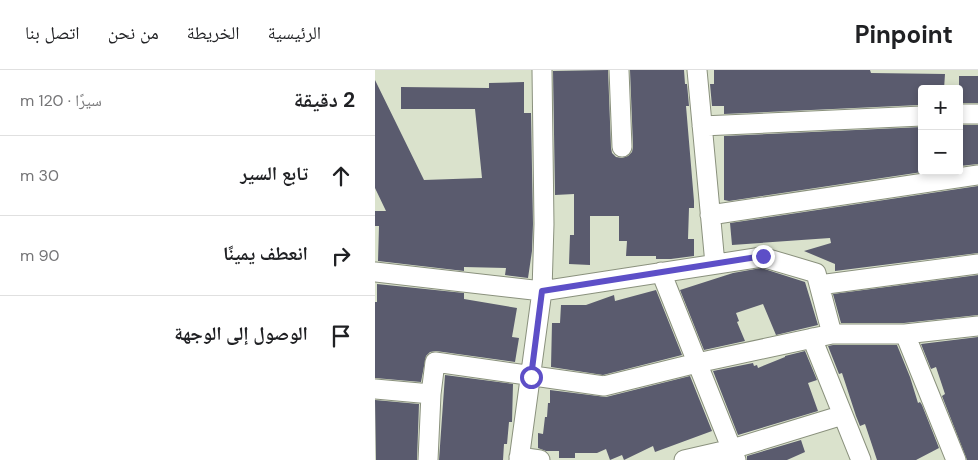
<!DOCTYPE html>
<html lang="ar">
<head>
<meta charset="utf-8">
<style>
  :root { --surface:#fff; --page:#f6f6f6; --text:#202124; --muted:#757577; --line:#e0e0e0 }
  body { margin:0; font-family:"DM Sans","Noto Naskh Arabic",sans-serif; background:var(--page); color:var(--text); direction:rtl }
  .controls { position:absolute; right:15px; top:15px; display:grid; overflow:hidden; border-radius:5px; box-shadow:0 2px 8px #0003 }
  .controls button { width:45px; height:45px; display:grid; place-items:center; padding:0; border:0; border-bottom:1px solid var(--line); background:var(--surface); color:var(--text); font:25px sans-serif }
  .stop { position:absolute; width:15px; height:15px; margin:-11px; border:4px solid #5d4fc7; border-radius:50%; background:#fff }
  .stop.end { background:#5d4fc7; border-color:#fff; box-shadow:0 1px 5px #0008 }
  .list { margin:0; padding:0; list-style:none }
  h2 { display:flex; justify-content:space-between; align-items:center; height:65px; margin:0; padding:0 20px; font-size:21px }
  h2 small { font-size:16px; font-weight:400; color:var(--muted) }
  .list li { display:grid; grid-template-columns:32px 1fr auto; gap:15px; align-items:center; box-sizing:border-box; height:80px; padding:0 20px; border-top:1px solid var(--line) }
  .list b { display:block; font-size:19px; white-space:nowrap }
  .list em { font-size:16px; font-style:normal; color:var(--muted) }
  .icon { flex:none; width:28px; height:28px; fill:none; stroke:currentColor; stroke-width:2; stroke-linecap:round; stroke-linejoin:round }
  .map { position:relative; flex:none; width:603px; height:390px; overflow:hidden; direction:ltr }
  header { display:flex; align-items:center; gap:30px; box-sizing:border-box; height:70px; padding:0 25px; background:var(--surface); border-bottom:1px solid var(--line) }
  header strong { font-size:24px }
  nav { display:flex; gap:28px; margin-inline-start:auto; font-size:18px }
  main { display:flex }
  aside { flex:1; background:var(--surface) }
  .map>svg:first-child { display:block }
  .building { fill:#5a5b6e }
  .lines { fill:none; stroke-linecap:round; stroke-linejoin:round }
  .street-casing { stroke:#8a917d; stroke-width:21 }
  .street { stroke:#fff; stroke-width:19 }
  .route { stroke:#5d4fc7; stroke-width:6 }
</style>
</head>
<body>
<header>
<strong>Pinpoint</strong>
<nav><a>الرئيسية</a><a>الخريطة</a><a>من نحن</a><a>اتصل بنا</a></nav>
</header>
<main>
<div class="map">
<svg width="603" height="390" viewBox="0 0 603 390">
  <rect width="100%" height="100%" fill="#dae2cc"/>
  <path class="building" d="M 233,0 L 236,78 L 237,83 L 241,87 L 247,88 L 253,86 L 257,82 L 258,77 L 255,0 L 309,0 L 310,14 L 312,14 L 314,36 L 311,36 L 319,131 L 319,138 L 314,138 L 313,169 L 319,169 L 319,186 L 296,189 L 281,189 L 281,186 L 251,186 L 252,171 L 244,171 L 244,146 L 215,146 L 215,195 L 194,194 L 195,165 L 199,165 L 199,124 L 180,125 L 178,1 Z
    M 339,0 L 495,0 L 496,3 L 570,4 L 569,19 L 546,19 L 545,35 L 349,44 L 349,36 L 337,36 L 335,14 L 339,14 Z
    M 584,6 L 603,6 L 603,33 L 584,33 Z
    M 0,10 L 49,110 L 107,108 L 100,39 L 26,39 L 26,17 L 114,18 L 114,13 L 149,12 L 149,43 L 156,43 L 158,154 L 157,181 L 153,208 L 130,205 L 131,198 L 89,197 L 89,201 L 3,191 L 4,156 L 0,156 L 0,141 L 11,141 L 0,118 Z
    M 584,55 L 603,55 L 603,94 L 585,96 Z
    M 547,57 L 547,102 L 354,131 L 349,130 L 349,66 Z
    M 603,116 L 603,183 L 460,201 L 460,194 L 429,181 L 456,173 L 455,168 L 357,175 L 355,153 Z
    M 386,198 L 430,212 L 443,255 L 401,265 L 388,234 L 361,243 L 364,251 L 362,252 L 370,271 L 329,280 L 305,220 L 358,203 Z
    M 603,205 L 603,245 L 529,253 L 466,253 L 458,224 Z
    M 2,214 L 89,223 L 89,229 L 142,238 L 137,267 L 144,268 L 140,292 L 61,281 L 55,282 L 51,286 L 46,312 L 0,308 L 0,232 L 2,232 Z
    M 281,220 L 307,285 L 228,305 L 176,297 L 177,253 L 185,253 L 186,235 L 211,235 L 239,225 L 240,231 Z
    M 603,267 L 603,390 L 592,390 L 567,326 L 570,324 L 561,297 L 556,299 L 546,274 Z
    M 458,275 L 522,275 L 535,307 L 543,333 L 545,332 L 547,335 L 564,378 L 541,390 L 502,390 L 490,354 L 485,356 L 481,346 L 467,303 L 464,304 L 453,276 Z
    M 430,281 L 442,310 L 433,313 L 443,341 L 363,365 L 338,301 L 378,293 L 379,296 L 382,295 L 383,298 L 410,287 L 410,286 Z
    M 70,305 L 138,314 L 137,352 L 134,352 L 132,374 L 129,374 L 128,390 L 64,390 Z
    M 315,306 L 337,361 L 280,382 L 278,376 L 249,390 L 247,385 L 235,390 L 231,379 L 222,383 L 200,383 L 200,388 L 184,388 L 184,381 L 171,381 L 163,378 L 163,363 L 168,364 L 170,347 L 172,347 L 173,333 L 175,333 L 175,320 L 231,327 Z
    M 0,330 L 44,334 L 42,390 L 1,390 Z
    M 426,370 L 430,382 L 412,390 L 372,390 L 372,386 Z"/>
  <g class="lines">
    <defs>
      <path id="street" d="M 244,0 L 247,77
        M 322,0 L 340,194
        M 584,44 L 603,44
        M 327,56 L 547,46
        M 335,145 L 603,105
        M 0,202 L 167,221 L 387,187 L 441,203 L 457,264
        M 286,202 L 361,390
        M 444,215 L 603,194
        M 530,264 L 581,390
        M 437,268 L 486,390
        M 0,319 L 56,324
        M 144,387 L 165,390
        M 53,390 L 56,324 L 60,292 L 229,316 L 322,293 L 457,264 L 530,264 L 603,256
        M 144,390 L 167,221 L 169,154 L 167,0
        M 309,390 L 357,379 L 468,345"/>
    </defs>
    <use href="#street" class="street-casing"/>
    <use href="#street" class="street"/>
  </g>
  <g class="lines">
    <path class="route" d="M 156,307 L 167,221 L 388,186"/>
  </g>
</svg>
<div class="controls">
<button>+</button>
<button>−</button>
</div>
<div class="stop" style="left:156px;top:307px"></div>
<div class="stop end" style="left:388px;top:186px"></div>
</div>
<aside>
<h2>2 دقيقة<small>سيرًا · 120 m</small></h2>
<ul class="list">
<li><svg class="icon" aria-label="ahead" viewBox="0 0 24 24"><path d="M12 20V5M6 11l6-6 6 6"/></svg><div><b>تابع السير</b></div><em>30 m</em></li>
<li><svg class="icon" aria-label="right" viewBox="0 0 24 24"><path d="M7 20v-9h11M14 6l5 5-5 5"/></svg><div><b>انعطف يمينًا</b></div><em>90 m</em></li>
<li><svg class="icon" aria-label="arrive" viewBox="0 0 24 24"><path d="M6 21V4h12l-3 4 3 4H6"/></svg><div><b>الوصول إلى الوجهة</b></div></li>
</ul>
</aside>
</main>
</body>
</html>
